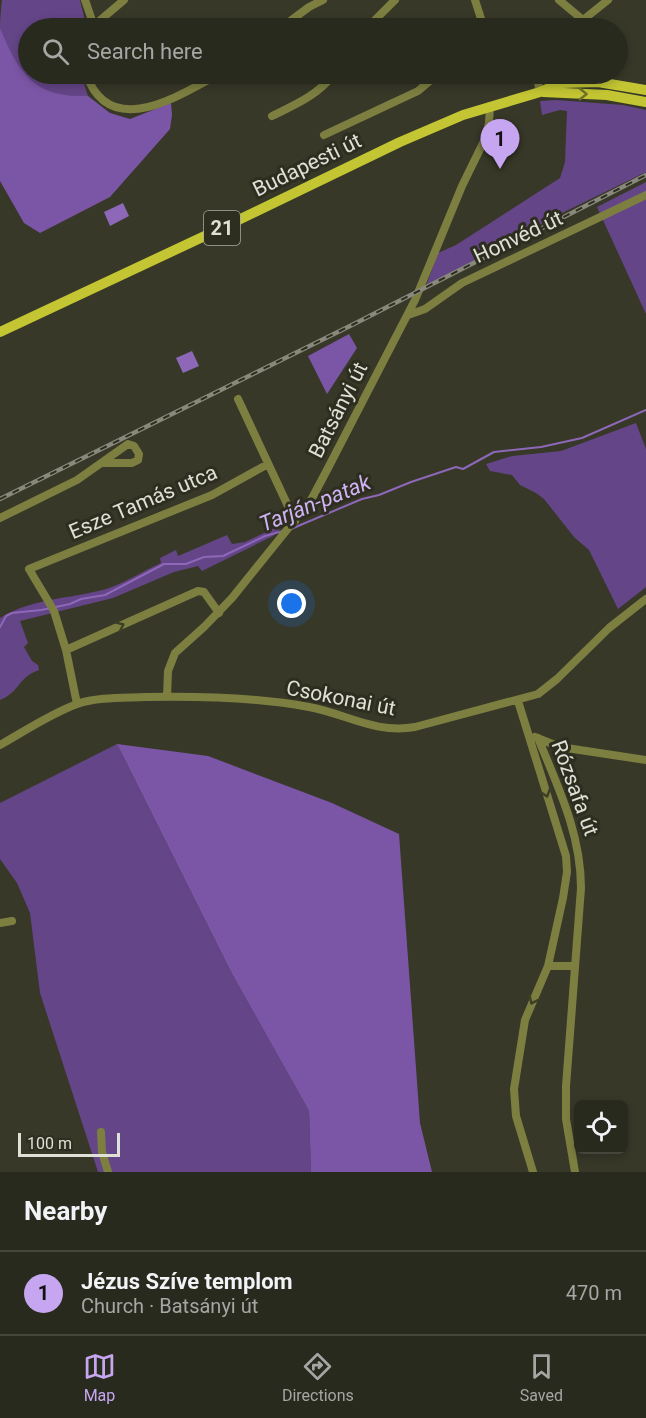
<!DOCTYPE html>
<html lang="en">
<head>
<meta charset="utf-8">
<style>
  :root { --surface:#292a1e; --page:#313227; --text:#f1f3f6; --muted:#a5a7a4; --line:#45463c; --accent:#c6a6f0 }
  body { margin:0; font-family:Roboto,sans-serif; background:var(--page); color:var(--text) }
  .controls { position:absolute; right:18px; bottom:18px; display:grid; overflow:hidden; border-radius:9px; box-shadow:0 3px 9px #0003 }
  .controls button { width:54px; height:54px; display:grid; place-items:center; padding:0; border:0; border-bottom:2px solid var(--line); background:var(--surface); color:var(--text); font:30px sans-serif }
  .scale { position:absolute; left:18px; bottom:15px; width:102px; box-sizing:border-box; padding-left:6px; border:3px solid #dfe0d6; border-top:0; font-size:16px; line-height:21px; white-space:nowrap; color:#dfe0d6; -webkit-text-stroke:4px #2d2e1f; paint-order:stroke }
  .you { position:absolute; left:292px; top:604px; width:21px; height:21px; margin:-15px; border:4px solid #fff; border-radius:50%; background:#1a73e8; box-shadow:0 0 0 9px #1a73e833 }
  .badge { display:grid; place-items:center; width:39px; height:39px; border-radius:50%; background:var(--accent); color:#111; font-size:20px; font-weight:700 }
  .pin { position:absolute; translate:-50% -50px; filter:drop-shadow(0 2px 3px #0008) }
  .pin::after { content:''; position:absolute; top:32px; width:21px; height:18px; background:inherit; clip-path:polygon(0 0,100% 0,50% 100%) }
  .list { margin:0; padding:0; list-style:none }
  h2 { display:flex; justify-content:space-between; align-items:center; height:78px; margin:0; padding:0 24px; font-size:26px }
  h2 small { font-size:20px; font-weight:400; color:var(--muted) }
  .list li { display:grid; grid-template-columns:39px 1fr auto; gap:18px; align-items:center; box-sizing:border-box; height:84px; padding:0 24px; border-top:2px solid var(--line) }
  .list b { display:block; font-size:22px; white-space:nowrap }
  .list p { margin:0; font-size:20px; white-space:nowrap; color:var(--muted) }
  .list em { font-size:20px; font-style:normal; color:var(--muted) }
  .icon { flex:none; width:33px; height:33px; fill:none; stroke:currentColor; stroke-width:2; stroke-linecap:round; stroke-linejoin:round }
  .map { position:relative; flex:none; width:646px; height:1172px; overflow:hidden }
  .search { position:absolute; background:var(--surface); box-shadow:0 3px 9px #0003; left:18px; right:18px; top:18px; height:66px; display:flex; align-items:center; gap:15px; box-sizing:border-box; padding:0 21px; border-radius:33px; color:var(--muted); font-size:22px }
  .sheet { height:162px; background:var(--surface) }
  nav { display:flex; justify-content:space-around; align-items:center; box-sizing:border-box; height:84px; border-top:2px solid var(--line); background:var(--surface); font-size:16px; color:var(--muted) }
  nav a { display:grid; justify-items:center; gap:3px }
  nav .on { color:var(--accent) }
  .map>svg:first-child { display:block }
  .green { fill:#644587 }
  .forest { fill:#7b56a6 }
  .water { fill:#8d68b9 }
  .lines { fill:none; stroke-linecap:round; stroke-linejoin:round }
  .stream { stroke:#8d68b9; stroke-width:2 }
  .minor { stroke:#7d7f41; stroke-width:8 }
  .major { stroke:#c3c533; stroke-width:10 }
  .rail-casing { stroke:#88897c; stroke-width:4.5 }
  .rail { stroke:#2d2e1f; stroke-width:2; stroke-dasharray:7; stroke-linecap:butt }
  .oneway { stroke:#707228 }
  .oneway2 { stroke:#3d3e26 }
  .labels { text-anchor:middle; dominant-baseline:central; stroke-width:6; stroke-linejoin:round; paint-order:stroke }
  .shield { fill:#2d2e1f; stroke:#aaab9f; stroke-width:1.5 }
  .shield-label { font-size:20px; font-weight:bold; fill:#dfe0d6 }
  .street-label { font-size:21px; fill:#dfe0d6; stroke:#2d2e1f }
  .water-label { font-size:22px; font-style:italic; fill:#cfb3f4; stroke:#2d2e1f }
</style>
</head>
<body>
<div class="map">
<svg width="646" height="1172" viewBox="0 0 646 1172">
  <rect width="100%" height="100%" fill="#373828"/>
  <path class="green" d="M 2,0 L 80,0 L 85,21 L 82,28 L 28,28 L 28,74 L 81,74 L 88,96 C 75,96 59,96 46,91 C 26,83 4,49 0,28 C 0,20 1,9 2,0 Z
    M 556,100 L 623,105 L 646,110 L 646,172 L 562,213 L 426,286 L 438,253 L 456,245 L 560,178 L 565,162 L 567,111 L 560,110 L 542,115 L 540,101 Z
    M 646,182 L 646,314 L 597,207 Z
    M 636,423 L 646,449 L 646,587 L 618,609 L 589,550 L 574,537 L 544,499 L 536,493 L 520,485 L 512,475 L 490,471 L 486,464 L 512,456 L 561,451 Z
    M 287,522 L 273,536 L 202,571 L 198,566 L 174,572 L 113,598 L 20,621 L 28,643 L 24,647 L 32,661 L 38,665 L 39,670 C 18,677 20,692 0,700 L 0,618 C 32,598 70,599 106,589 C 125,583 143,571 161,563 L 160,558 L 176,550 L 178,556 L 227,535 L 232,544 L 245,542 Z
    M 117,744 L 231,972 L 309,1111 L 311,1172 L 98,1172 L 40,993 L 30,913 L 17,883 L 0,859 L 0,803 Z"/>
  <path class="forest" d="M 0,28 C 19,74 34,98 88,96 L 110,113 L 130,119 L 171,103 L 172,115 L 170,129 L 110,197 L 40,233 L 24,223 L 0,181 Z
    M 349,334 L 357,348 L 327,394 L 308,356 Z
    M 117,744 L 208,756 L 332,803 L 399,834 L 420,1123 L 432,1172 L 311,1172 L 309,1111 L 231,972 Z"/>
  <path class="water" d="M 123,203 L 129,216 L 110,226 L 104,212 Z
    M 192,351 L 199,366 L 183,373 L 176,358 Z"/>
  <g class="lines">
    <path class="stream" d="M 291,529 L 362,499 L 379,495 L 411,482 L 456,467 L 463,469 L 494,452 L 541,447 L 582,438 L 646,410
      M 0,627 L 6,616 L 12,613 L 41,610 L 70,604 L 81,599 L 105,595 L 164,564 L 186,564 L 204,557 L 223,556 L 265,536 L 283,531"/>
    <path class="minor" d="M 85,0 L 94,26
      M 475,0 L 484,28
      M 559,0 L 583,20
      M 91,28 L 124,0
      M 281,28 L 309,7 L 323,0
      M 367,28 L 395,0
      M 573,28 L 608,0
      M 86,74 C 110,141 178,96 219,74
      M 536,74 L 540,92
      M 544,74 L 549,79 L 562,83
      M 272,116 C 295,105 318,95 334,74
      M 324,135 L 418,91 L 438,74
      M 408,315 L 425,309 L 462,283 L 646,195
      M 238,399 L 295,521
      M 0,518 L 77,480 L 128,444 L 134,446 L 139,454 L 138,460 L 132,463 L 103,463
      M 66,650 L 198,591 L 204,592 L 219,613
      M 167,697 L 168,671 L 175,653 L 204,627 L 232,598 L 311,500 L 327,470 L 415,300 L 462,186 L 485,139 L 489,123 L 490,106
      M 518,701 L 566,856 L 567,872 L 563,898 L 548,966 L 525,1020 L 514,1089 L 516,1116 L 533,1172
      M 77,704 L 66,650 L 54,611 L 29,569 L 212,495 L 268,464
      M 535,737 L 560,747 L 646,760
      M 538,738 C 558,787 581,834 581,888 L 566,1086 L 566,1119 L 575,1172
      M 0,745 C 25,731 50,714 77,704 C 98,697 122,698 145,697 C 198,696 256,697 309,707 C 347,714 375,734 415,727 L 538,694 L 557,679 L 609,628 L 646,599
      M 0,923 L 12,921
      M 548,966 L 575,966
      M 101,1132 L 102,1152 L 108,1172"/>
    <path class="major" d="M 543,92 L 607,95 L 646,102
      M 0,332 L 226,226 L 400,142 L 463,115 L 540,92 L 562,83 L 598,82 L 646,90"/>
    <defs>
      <path id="rail" d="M 0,499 L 352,325 L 646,175"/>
    </defs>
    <use href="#rail" class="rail-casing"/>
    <use href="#rail" class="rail"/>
  </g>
  <defs><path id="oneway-chevron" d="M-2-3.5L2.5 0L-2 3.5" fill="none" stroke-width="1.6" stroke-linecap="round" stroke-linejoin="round" transform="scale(1.5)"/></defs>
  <use class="oneway" href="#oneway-chevron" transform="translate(583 94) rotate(1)"/>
  <g class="oneway2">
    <use href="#oneway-chevron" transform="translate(120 626) rotate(-24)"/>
    <use href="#oneway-chevron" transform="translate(546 793) rotate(72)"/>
    <use href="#oneway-chevron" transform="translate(533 1000) rotate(115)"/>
  </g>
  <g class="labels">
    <rect class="shield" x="204" y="211" width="36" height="34" rx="4.5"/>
    <g class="shield-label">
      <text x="222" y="228">21</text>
    </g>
    <g class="street-label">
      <text transform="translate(307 165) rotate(-26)">Budapesti út</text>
      <text transform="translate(518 237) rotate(-25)">Honvéd út</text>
      <text transform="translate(338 410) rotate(-63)">Batsányi út</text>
      <text transform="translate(143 502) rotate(-23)">Esze Tamás utca</text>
      <text transform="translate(341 698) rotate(11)">Csokonai út</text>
      <text transform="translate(575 788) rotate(70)">Rózsafa út</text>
    </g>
    <g class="water-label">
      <text transform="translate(315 503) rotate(-22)">Tarján-patak</text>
    </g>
  </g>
</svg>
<div class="controls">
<button><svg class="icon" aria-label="locate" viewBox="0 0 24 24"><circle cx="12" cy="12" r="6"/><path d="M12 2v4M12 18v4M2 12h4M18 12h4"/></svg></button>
</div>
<div class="scale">100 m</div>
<div class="you"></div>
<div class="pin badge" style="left:500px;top:169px">1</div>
<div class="search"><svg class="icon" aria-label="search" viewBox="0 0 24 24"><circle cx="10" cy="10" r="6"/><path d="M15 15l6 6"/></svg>Search here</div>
</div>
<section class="sheet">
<h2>Nearby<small></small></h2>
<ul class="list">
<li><span class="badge">1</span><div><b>Jézus Szíve templom</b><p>Church · Batsányi út</p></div><em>470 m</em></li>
</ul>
</section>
<nav>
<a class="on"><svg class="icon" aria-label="map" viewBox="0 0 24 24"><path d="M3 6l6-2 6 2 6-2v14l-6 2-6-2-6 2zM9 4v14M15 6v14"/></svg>Map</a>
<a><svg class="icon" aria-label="directions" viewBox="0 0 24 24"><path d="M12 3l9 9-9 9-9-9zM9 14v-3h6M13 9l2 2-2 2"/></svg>Directions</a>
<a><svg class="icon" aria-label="saved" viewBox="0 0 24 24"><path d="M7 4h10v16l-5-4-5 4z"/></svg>Saved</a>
</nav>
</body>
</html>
